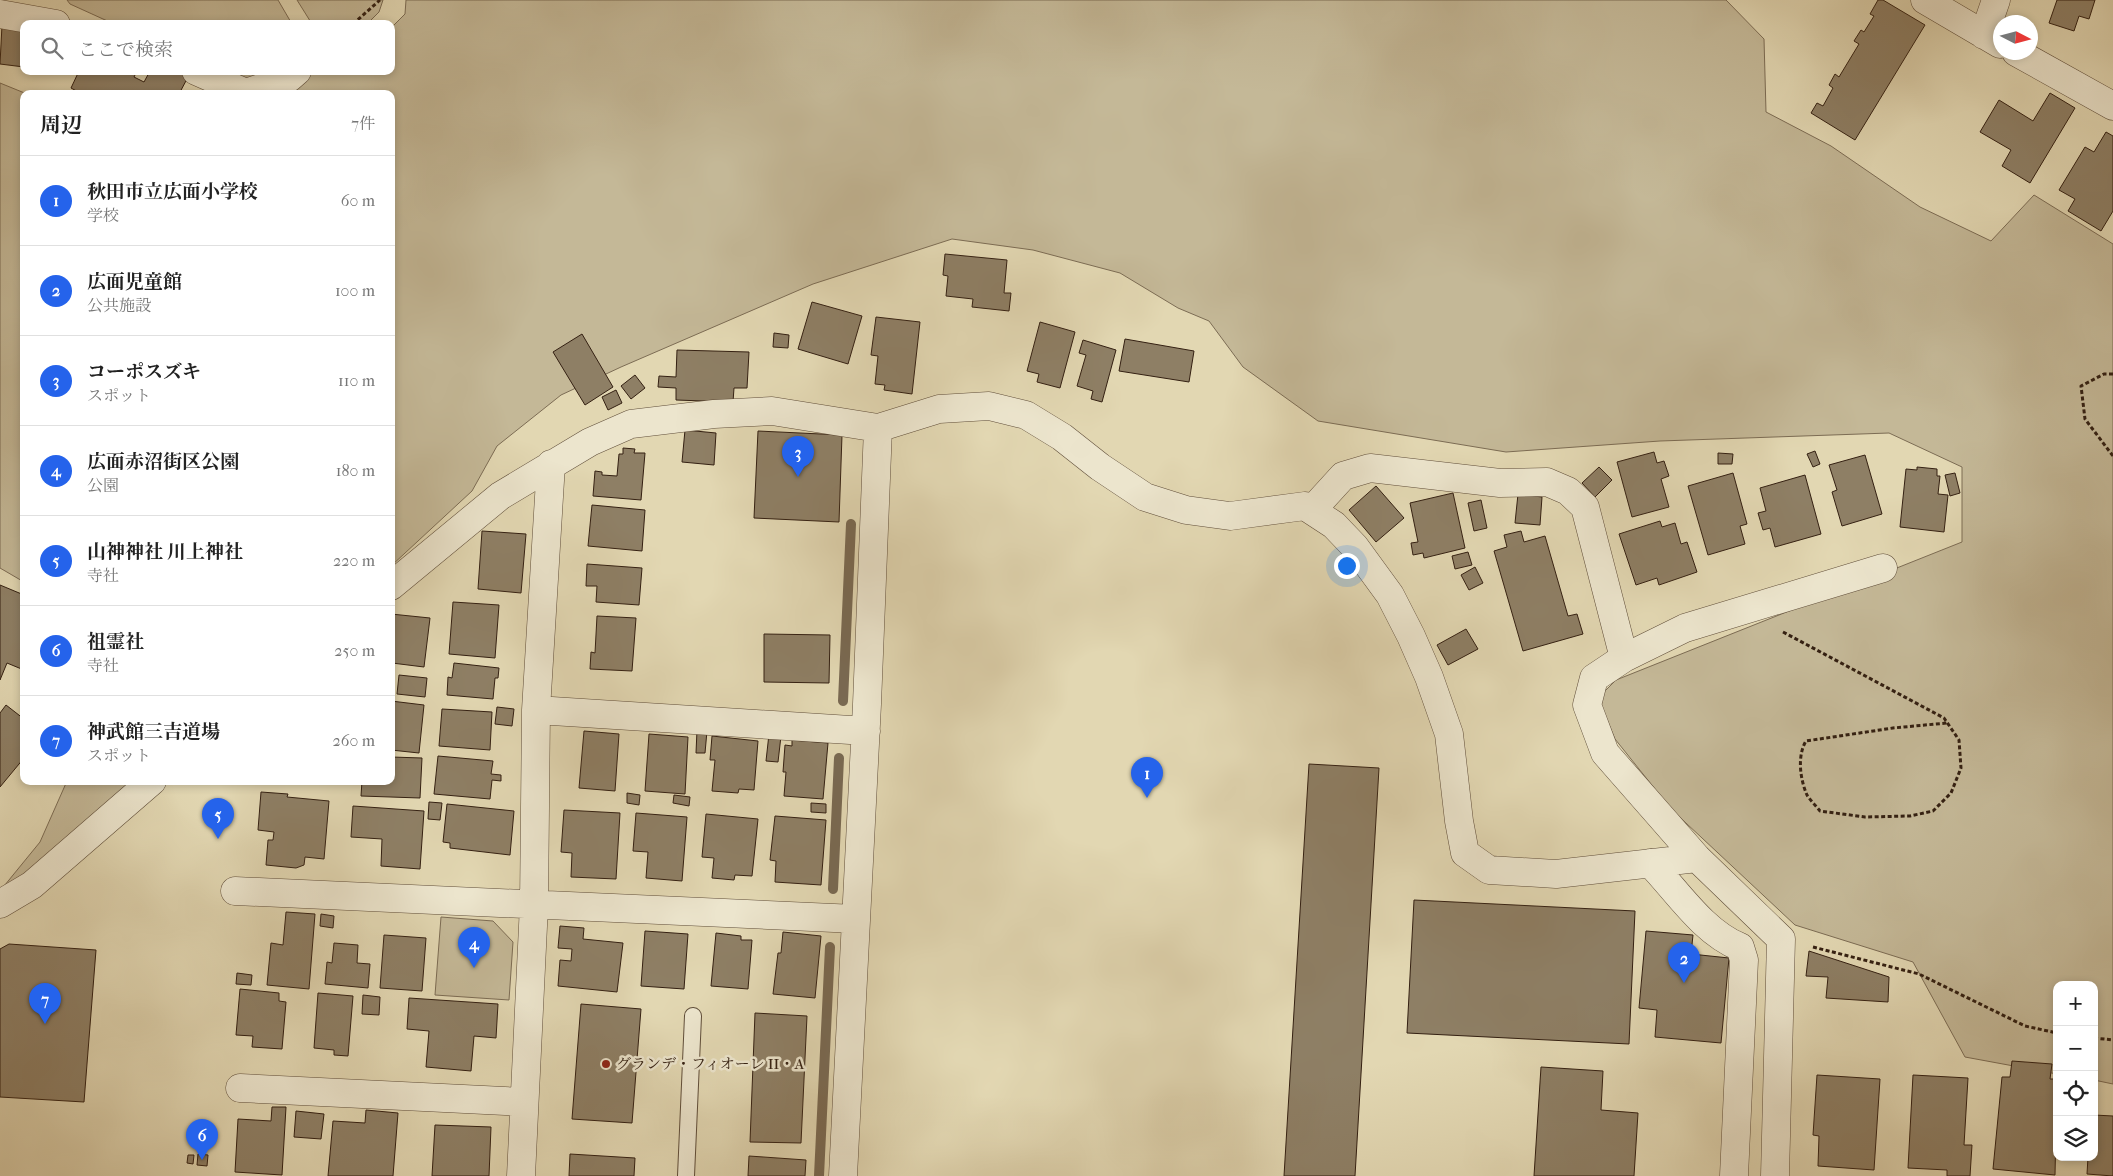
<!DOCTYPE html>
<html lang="ja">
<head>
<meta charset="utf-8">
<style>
  :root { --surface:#fff; --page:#f6f6f6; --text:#222; --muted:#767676; --line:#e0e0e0; --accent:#2563eb }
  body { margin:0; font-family:"IM FELL French Canon","Noto Serif JP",serif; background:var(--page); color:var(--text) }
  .controls { position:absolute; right:15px; bottom:15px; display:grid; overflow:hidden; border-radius:10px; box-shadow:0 2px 8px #0003 }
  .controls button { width:45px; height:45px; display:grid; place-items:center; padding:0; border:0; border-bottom:1px solid var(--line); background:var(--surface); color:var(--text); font:25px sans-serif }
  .compass { position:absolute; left:1993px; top:15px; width:45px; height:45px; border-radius:50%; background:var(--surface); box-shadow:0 2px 8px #0003; rotate:96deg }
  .you { position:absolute; left:1346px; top:565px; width:18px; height:18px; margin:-12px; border:4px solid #fff; border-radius:50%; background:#1a73e8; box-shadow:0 0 0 8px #1a73e833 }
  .badge { display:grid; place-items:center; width:32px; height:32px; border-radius:50%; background:var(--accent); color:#fff; font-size:16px; font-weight:700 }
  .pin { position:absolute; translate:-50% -41px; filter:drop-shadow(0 1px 2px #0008) }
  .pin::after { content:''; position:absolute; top:26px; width:18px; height:15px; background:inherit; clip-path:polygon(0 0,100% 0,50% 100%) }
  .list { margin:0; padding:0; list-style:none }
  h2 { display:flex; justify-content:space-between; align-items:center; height:65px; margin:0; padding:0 20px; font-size:21px }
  h2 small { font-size:16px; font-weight:400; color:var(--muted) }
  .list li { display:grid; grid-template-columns:32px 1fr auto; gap:15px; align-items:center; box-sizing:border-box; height:90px; padding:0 20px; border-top:1px solid var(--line) }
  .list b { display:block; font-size:19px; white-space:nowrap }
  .list p { margin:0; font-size:16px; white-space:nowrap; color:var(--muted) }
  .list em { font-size:16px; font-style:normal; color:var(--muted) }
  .icon { flex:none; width:28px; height:28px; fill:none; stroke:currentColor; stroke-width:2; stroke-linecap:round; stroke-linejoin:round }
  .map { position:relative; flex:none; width:2113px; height:1176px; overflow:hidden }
  .search { position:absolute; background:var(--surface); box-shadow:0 2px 8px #0003; left:20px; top:20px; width:375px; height:55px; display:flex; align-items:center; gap:12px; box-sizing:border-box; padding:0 18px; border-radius:10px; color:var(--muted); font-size:19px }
  .panel { position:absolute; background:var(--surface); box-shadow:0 2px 8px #0003; left:20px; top:90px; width:375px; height:695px; border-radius:10px }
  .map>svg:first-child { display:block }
  .green { fill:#c4b897; stroke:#7c6c54 }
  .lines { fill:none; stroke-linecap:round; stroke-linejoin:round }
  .stream { stroke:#796952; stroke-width:10 }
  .building { fill:#8e7f65; stroke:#342012 }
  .service-casing { stroke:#604e3a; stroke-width:18 }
  .minor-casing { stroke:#604e3a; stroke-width:29 }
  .path { stroke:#342012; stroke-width:3; stroke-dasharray:4 2.5; stroke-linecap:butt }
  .service { stroke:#ece5cd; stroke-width:16 }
  .minor { stroke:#ece5cd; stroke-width:28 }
  .poi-dot { fill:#8f2418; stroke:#ece5cd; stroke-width:2 }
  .labels { text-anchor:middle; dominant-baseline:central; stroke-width:5; stroke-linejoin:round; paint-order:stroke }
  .poi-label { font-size:15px; fill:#342012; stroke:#ece5cd; text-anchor:start }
</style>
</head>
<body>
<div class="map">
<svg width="2113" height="1176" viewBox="0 0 2113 1176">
  <rect width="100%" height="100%" fill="#e2d7b2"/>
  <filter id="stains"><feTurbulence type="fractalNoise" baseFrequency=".004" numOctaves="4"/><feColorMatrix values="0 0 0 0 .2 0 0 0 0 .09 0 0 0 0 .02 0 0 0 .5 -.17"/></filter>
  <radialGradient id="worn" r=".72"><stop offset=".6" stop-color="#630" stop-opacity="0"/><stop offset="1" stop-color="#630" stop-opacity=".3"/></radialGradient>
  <path class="green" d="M 67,0 L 278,0 L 292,24 L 114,24 L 70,4 Z
    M 297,0 L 383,0 L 379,12 L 367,24 L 312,24 Z
    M 406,0 L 1726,0 L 1764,39 L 1766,112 L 1831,146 L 1920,207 L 1991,241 L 2034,195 L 2113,244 L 2113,1084 L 2094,1080 L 2094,985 L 2057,985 L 2057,1074 L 1965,1057 L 1913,962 L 1795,925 L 1671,809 L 1615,739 L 1598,698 L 1616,680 L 1962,542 L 1962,467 L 1889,433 L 1660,441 L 1506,452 L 1318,421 L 1243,367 L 1209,321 L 1178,308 L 1120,273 L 1033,250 L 952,239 L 813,284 L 621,367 L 561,395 L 497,446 L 472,491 L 391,566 L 391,94 L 205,94 L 207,91 L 203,71 L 391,71 L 391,28 L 405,14 Z
    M 0,83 L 27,94 L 24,94 L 24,582 L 0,568 Z
    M 67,781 L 136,781 L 29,882 L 0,891 L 40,842 Z
    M 441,917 L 493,921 L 513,942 L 509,1000 L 435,995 Z"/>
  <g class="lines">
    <path class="stream" d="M 843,701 L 851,524
      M 833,889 L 839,758
      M 819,1176 L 830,947"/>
  </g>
  <path class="building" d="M 1878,0 L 1883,0 L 1925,25 L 1855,140 L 1811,113 L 1817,103 L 1823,106 L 1833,88 L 1829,85 L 1835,74 L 1839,77 L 1859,44 L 1854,41 L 1861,30 L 1864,32 L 1874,16 L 1870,14 Z
    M 2057,0 L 2095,0 L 2089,19 L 2079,16 L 2074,31 L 2049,23 Z
    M 2,25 L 24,28 L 24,67 L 0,64 Z
    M 79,71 L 137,71 L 134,77 L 144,82 L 150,71 L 176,71 L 188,77 L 179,94 L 82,94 L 71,88 Z
    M 2050,93 L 2075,108 L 2030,183 L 2002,166 L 2011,150 L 1980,132 L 1999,100 L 2033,121 Z
    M 2106,132 L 2113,136 L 2113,211 L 2101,231 L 2068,211 L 2075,199 L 2059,190 L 2085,147 L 2094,152 Z
    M 945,254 L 1007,260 L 1004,293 L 1011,293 L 1009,311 L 972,307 L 973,299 L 946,296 L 948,276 L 943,275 Z
    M 812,302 L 862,316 L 848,364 L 798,349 Z
    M 876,317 L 920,322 L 912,394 L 884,390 L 885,385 L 875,384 L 878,356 L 871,355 Z
    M 1040,322 L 1075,332 L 1060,388 L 1037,382 L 1039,374 L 1027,371 Z
    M 774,333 L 789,335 L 788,348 L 773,347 Z
    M 582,334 L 613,387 L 585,405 L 553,352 Z
    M 1125,339 L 1194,351 L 1189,382 L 1119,371 Z
    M 1083,340 L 1116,350 L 1102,402 L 1091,399 L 1093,391 L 1077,386 L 1086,355 L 1079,353 Z
    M 677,350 L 749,352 L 747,388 L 734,388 L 733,402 L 676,400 L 676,388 L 658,387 L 659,376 L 676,377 Z
    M 635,375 L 645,388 L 631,399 L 621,386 Z
    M 616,390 L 622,403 L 608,410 L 602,397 Z
    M 685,430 L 716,433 L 714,465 L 682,462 Z
    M 758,431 L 842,435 L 839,522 L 754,518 Z
    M 623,448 L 635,449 L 634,453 L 645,453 L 641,500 L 593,496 L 595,471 L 602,472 L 602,475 L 617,476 L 619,454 L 623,454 Z
    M 1815,451 L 1820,464 L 1813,467 L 1807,454 Z
    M 1654,452 L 1657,463 L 1664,461 L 1669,476 L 1661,479 L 1669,507 L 1632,517 L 1617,462 Z
    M 1718,453 L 1733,454 L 1732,464 L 1718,464 Z
    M 1865,455 L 1882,514 L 1842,526 L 1832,492 L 1837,490 L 1829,465 Z
    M 1599,467 L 1612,480 L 1595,497 L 1582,483 Z
    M 1917,467 L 1937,469 L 1937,476 L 1940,476 L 1938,494 L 1948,495 L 1944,532 L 1900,527 L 1906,469 L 1917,470 Z
    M 1733,473 L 1747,524 L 1740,526 L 1745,544 L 1708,555 L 1688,486 Z
    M 1955,473 L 1960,493 L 1950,496 L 1945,475 Z
    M 1805,475 L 1821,534 L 1775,547 L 1770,528 L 1763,530 L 1758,513 L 1766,511 L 1760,488 Z
    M 1376,486 L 1404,518 L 1376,542 L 1349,510 Z
    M 1453,493 L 1465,548 L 1424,558 L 1423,553 L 1413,555 L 1411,543 L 1418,542 L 1410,503 Z
    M 1518,494 L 1542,497 L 1540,525 L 1515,523 Z
    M 1481,500 L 1487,528 L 1474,531 L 1468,503 Z
    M 592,505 L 645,510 L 642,551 L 588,546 Z
    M 1660,521 L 1662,527 L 1675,523 L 1681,544 L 1687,542 L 1697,572 L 1659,585 L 1657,578 L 1636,585 L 1619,534 Z
    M 482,531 L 526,534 L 521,593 L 478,589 Z
    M 1521,531 L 1524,542 L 1545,536 L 1568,616 L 1577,614 L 1583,634 L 1523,651 L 1494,551 L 1507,547 L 1504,535 Z
    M 1468,552 L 1472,565 L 1455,569 L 1452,556 Z
    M 587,564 L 642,568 L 639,605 L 596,602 L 597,586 L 586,586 Z
    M 1475,567 L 1483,583 L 1469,590 L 1461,575 Z
    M 0,585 L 24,595 L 24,670 L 7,663 L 0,680 Z
    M 453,602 L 499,605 L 495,658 L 449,654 Z
    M 391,614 L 430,618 L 424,667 L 392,663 L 393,650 L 391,650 Z
    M 597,616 L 636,618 L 632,671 L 590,669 L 591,652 L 595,653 Z
    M 1466,629 L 1478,649 L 1448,665 L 1437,645 Z
    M 764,634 L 830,635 L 829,683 L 764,682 Z
    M 454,663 L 499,668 L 498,678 L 495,678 L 493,699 L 447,695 L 448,677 L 452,678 Z
    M 399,675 L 427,678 L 425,697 L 397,694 Z
    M 391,701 L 424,705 L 419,753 L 391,750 Z
    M 6,705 L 24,719 L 24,758 L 0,787 L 0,713 Z
    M 497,707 L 514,709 L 512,726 L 495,724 Z
    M 442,709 L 492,712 L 490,750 L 439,746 Z
    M 697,730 L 707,731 L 705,753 L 696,753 Z
    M 584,731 L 619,734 L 615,791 L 579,788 Z
    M 649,734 L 688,737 L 685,794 L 645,791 Z
    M 769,734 L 781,736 L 778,762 L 766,761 Z
    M 712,736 L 758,741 L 754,790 L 739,789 L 738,793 L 712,791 L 715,760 L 710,760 Z
    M 792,740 L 828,743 L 823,799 L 784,796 L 786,772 L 783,772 L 785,745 L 792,746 Z
    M 438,756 L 493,761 L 491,774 L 501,775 L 501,781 L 492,780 L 490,799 L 434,794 Z
    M 391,757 L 422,758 L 420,798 L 361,796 L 362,781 L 357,781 L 391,781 Z
    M 1309,764 L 1379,768 L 1355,1176 L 1284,1176 Z
    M 280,781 L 320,781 L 320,784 Z
    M 261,792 L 288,794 L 287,797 L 329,801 L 324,859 L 305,857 L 304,865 L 296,868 L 266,865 L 268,840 L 273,840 L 274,832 L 258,830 Z
    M 627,793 L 640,795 L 639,805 L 627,803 Z
    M 674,795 L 690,797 L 689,806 L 673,803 Z
    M 429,802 L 442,803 L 440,820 L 428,819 Z
    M 811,803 L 826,804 L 826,813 L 811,812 Z
    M 447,804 L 514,811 L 510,855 L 450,848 L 450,843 L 443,842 Z
    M 353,806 L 424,811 L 420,869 L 381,866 L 382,839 L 351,837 Z
    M 564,810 L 620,813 L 616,879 L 571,877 L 572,853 L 561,852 Z
    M 636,813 L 687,817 L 682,881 L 646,878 L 648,852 L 633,851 Z
    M 706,814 L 758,819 L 752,876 L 735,875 L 734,880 L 712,878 L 714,858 L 702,857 Z
    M 775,816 L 826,820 L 821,885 L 775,882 L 776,861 L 770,860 Z
    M 1414,900 L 1635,911 L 1629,1044 L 1407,1033 Z
    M 286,912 L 315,914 L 309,989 L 267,985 L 271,943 L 283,945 Z
    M 321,914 L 334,916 L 333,928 L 320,926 Z
    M 560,926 L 584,928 L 583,939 L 623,943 L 617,992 L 558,986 L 560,960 L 571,961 L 572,949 L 558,948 Z
    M 645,931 L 688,934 L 684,989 L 641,986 Z
    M 1646,931 L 1693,935 L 1691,954 L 1729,958 L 1721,1043 L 1655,1037 L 1657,1010 L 1639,1008 Z
    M 783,932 L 821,936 L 815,998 L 773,994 L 778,953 L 781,953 Z
    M 716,933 L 741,936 L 741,940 L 752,940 L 748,989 L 711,986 Z
    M 384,935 L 426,938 L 422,991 L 380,988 Z
    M 334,943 L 358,945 L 357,963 L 370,964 L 368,988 L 325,984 L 327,962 L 332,963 Z
    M 9,944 L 96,950 L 84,1102 L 0,1097 L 0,949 Z
    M 1809,951 L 1889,977 L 1888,1002 L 1826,998 L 1828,977 L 1806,976 Z
    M 237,973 L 252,975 L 251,985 L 236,984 Z
    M 240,989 L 279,993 L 279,1001 L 286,1002 L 282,1049 L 252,1047 L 253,1036 L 236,1035 Z
    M 318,993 L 353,996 L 348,1056 L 334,1055 L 334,1050 L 314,1048 Z
    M 363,995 L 380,997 L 379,1015 L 362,1014 Z
    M 409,998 L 498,1004 L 496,1038 L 474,1036 L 471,1071 L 426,1067 L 429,1031 L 407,1029 Z
    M 581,1004 L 641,1009 L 632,1123 L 572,1119 Z
    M 755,1013 L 807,1016 L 801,1143 L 750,1142 Z
    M 2012,1061 L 2052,1064 L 2050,1079 L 2057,1079 L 2055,1175 L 1993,1169 L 2002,1077 L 2010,1077 Z
    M 1541,1067 L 1603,1071 L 1601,1110 L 1638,1113 L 1634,1176 L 1534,1176 Z
    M 1817,1075 L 1880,1079 L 1874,1170 L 1818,1166 L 1819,1136 L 1813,1135 Z
    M 1913,1075 L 1968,1078 L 1964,1145 L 1972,1145 L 1970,1176 L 1947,1176 L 1947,1170 L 1908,1168 Z
    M 272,1107 L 286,1107 L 282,1175 L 235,1172 L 238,1119 L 271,1121 Z
    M 366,1110 L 398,1113 L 393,1176 L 328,1176 L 333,1121 L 365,1123 Z
    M 296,1111 L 324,1114 L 321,1139 L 294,1137 Z
    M 2094,1115 L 2113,1116 L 2113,1176 L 2087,1174 L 2088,1157 L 2094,1157 Z
    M 435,1125 L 491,1127 L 489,1176 L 432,1176 Z
    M 198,1154 L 208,1155 L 207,1166 L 197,1165 Z
    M 570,1154 L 635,1158 L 634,1176 L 569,1176 Z
    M 188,1155 L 194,1155 L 193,1164 L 187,1163 Z
    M 749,1156 L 806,1160 L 805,1176 L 748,1176 Z"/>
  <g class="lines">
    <defs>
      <path id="service" d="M 686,1176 L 693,1016"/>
      <path id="minor" d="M 1925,0 L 2000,44
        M 0,14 L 56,24
        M 1984,35 L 1996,0
        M 2016,52 L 2113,106
        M 196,71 L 246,93 L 289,78 L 297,71
        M 1312,510 L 1343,476 L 1370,468 L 1500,483 L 1547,482 L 1568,491 L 1585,507 L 1624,658
        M 391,586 L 500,496 L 590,442 L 631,424 L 714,414 L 772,411 L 878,428 L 939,409 L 989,406 L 1026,415 L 1062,437 L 1100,467 L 1145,497 L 1186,510 L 1230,516 L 1305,506 L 1334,525 L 1355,547 L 1390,595 L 1411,636 L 1429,677 L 1449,734 L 1459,821 L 1465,853 L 1489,870 L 1556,874 L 1697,858
        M 536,710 L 866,731
        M 1650,863 C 1677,891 1703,932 1740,947 L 1744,960 L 1734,1176
        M 235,891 L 856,919
        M 0,904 L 32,885 L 152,781
        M 240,1088 L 523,1102
        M 521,1176 L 534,905 L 536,710 L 551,464
        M 843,1176 L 867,704 L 878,428
        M 1775,1176 L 1781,939 L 1697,858 L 1605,753 L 1587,705 L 1594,678 L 1624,658 L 1685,628 L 1883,568"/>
    </defs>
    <use href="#service" class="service-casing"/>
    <use href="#minor" class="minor-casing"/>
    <path class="path" d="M 353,24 L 380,0
      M 2113,374 L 2104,374 L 2081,386 L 2085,419 L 2113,456
      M 1783,632 L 1944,718 L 1959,740 L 1961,768 L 1951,793 L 1933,811 L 1910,816 L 1865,817 L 1820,811 C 1816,806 1810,800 1807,795 C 1800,779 1797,756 1806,741 L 1893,728 L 1947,723
      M 1813,947 L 1919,974 L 2025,1026 L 2057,1033
      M 2094,1038 L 2113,1040"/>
    <use href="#service" class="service"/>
    <use href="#minor" class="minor"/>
  </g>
  <circle class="poi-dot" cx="606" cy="1064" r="5"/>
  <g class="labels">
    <g class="poi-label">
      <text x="616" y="1064">グランデ・フィオーレ II・A</text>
    </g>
  </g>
  <rect width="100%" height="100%" filter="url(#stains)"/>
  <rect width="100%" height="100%" fill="url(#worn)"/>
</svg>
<div class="controls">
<button>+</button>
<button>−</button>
<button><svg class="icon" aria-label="locate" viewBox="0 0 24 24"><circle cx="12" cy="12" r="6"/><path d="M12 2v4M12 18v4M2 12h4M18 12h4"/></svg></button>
<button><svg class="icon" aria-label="layers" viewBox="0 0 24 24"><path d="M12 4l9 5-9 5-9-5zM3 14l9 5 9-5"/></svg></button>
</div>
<svg class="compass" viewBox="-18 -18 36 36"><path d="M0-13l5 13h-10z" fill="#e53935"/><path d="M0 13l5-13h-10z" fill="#767676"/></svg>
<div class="you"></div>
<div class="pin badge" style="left:1147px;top:798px">1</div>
<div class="pin badge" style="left:1684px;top:983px">2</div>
<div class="pin badge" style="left:798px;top:477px">3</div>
<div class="pin badge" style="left:474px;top:968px">4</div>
<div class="pin badge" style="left:218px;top:839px">5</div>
<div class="pin badge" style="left:202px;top:1160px">6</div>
<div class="pin badge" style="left:45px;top:1024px">7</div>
<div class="search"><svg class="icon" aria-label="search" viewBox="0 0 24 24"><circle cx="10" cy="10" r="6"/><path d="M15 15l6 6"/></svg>ここで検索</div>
<section class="panel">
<h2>周辺<small>7件</small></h2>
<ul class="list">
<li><span class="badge">1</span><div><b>秋田市立広面小学校</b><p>学校</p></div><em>60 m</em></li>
<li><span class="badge">2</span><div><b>広面児童館</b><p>公共施設</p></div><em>100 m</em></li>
<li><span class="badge">3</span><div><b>コーポスズキ</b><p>スポット</p></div><em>110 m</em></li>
<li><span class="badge">4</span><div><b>広面赤沼街区公園</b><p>公園</p></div><em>180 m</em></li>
<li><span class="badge">5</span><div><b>山神神社 川上神社</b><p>寺社</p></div><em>220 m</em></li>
<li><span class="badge">6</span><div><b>祖霊社</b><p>寺社</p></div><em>250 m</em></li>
<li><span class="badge">7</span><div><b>神武館三吉道場</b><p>スポット</p></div><em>260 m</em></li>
</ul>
</section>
</div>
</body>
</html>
